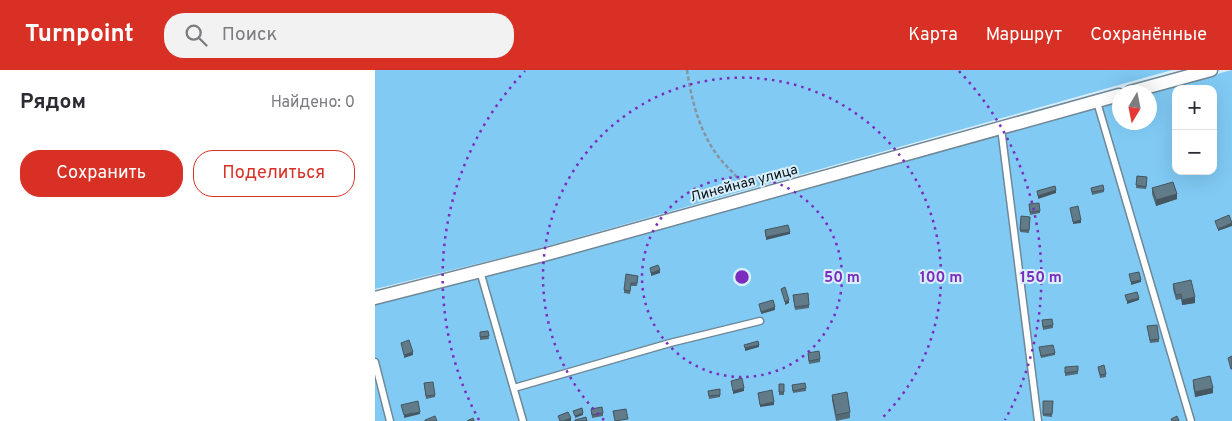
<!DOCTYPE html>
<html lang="ru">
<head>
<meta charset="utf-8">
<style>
  :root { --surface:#fff; --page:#f2f2f3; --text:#2b2b33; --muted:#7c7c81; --line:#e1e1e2; --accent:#d93025 }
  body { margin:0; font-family:Overpass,sans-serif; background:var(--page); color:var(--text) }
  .controls { position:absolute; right:15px; top:15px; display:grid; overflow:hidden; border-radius:10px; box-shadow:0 5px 20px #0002 }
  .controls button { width:45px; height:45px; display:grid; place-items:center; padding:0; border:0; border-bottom:1px solid var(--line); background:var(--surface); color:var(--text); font:25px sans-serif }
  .compass { position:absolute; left:737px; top:15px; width:45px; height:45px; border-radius:50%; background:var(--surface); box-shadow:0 5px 20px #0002; rotate:190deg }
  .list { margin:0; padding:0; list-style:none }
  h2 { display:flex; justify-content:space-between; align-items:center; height:65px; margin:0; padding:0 20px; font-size:21px }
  h2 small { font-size:16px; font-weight:400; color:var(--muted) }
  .actions { display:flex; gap:10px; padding:15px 20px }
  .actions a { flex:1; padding:11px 0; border:1px solid var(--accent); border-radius:20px; text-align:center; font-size:18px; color:var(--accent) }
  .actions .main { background:var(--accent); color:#fff }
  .icon { flex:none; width:28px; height:28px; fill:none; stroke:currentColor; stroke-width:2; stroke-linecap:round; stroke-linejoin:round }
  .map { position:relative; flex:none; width:857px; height:351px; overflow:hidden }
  header { display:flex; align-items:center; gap:30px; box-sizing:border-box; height:70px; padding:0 25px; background:var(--accent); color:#fff }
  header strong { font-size:24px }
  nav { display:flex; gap:28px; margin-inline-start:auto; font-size:18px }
  .search { width:350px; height:45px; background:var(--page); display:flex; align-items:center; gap:12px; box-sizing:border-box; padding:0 18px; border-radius:20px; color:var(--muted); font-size:19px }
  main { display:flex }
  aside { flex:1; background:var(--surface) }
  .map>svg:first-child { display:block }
  .green { fill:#80caf4; fill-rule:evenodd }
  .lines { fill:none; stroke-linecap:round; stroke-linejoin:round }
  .lane-casing { stroke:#6f8897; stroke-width:9 }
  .street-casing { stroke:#6f8897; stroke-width:15 }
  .path { stroke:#84959e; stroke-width:2.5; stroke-dasharray:4 2.5; stroke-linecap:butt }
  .lane { stroke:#fff; stroke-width:6 }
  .street { stroke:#fff; stroke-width:12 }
  .wall { fill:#546a76 }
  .shaded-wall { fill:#455660 }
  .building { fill:#627b89; stroke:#455660 }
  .ring { fill:none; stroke:#7b2cbf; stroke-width:2.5; stroke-dasharray:2.5 5 }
  .labels { text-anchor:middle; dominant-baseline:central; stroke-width:4; stroke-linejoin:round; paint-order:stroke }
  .street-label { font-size:14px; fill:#0a1419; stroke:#d8eefb }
  .centre { fill:#7b2cbf; stroke:#d8eefb; stroke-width:2.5 }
  .ring-label { font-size:15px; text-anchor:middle; font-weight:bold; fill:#7b2cbf; stroke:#d8eefb; stroke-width:4; stroke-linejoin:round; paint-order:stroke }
</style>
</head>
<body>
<header>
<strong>Turnpoint</strong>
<div class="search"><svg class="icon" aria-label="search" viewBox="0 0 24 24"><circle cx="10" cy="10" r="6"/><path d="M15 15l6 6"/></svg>Поиск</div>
<nav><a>Карта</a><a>Маршрут</a><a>Сохранённые</a></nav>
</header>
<main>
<aside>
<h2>Рядом<small>Найдено: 0</small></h2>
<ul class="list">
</ul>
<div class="actions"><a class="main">Сохранить</a><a>Поделиться</a></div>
</aside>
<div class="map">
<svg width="857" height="351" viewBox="0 0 857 351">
  <rect width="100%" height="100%" fill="#d8eefb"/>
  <path class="green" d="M 0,0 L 797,0 L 162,179 L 0,219 Z
    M 857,0 L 857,351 L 0,351 L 0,235 L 744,31 L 744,52 L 774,52 L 774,22 ZM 801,19 L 838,19 L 838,101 L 801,101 Z"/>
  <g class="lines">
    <defs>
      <path id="lane" d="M 722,32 L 816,351
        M 626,58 L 663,351
        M 105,201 L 148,351
        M 0,292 L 15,351
        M 139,318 L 295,273 L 385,251"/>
      <path id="street" d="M 755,22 L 836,0
        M 0,228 L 176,183 L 744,25"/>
    </defs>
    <use href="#lane" class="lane-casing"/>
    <use href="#street" class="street-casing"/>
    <path class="path" d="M 312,0 C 317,33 325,64 346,90 C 354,99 363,107 369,117"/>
    <use href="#lane" class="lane"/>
    <use href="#street" class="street"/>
  </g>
  <path class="wall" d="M 762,106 L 772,107 L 771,119 L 761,118 Z
    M 716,118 L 729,120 L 729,122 L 717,125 Z
    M 777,118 L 802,129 L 781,136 L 777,124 Z
    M 654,134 L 665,141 L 665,143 L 655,145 Z
    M 646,146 L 655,147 L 654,163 L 645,162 Z
    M 263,206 L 262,216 L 256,216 L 255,224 L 249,223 L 249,220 Z
    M 798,214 L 820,233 L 807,235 L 806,229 L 801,230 L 798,219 Z
    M 418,225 L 434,235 L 434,238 L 420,240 Z
    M 667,250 L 678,255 L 678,258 L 668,260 Z
    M 772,256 L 784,269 L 784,272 L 775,273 Z
    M 113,261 L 114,269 L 105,270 L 105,262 Z
    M 664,277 L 680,283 L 680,285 L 666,288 Z
    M 433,283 L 445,289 L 445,292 L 434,294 Z
    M 690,297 L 703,301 L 703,304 L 690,306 Z
    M 723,297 L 731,304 L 731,307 L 725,308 Z
    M 818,310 L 838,323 L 820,327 L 818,316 Z
    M 49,313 L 60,325 L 60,327 L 51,329 Z
    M 404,314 L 409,314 L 409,325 L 404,325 Z
    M 417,315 L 431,318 L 431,321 L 418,323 Z
    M 345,319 L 345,327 L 334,329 L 333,321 Z
    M 457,325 L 475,342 L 475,348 L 461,351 L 457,330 Z
    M 668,331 L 678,331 L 677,347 L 668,346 Z
    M 216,339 L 228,343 L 228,346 L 217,348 Z"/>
  <path class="shaded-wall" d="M 681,120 L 681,123 L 663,129 L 663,126 Z
    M 802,124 L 802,129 L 781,136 L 781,130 Z
    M 706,150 L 706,153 L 698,154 L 698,152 Z
    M 857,153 L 857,156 L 843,161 L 843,159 Z
    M 415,162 L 415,164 L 391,170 L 391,167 Z
    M 285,200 L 285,203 L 276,206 L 276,203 Z
    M 766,210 L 766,212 L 756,215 L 756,212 Z
    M 820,227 L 820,233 L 807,235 L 807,230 Z
    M 764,228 L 764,230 L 752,234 L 752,231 Z
    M 414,230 L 414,233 L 410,235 L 410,232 Z
    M 400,237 L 400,240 L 386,244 L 386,242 Z
    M 384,275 L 384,277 L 370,281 L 370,278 Z
    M 38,282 L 38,285 L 29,288 L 29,285 Z
    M 369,318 L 369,321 L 358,324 L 358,321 Z
    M 838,318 L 838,323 L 820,327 L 820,322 Z
    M 399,332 L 399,335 L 385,337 L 385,335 Z
    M 45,342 L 45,344 L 29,348 L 29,345 Z
    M 208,343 L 208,345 L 200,348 L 200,346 Z
    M 196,348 L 196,351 L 188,351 Z"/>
  <path class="building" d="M 762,106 L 772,107 L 771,117 L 761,115 Z
    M 798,112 L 802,124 L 781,130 L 777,118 Z
    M 728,115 L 729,120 L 717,122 L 716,118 Z
    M 680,116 L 681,120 L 663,126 L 662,121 Z
    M 664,133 L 665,141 L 655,142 L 654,134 Z
    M 703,136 L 706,150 L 698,152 L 695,138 Z
    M 854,145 L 857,153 L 843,159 L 840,151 Z
    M 646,146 L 655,147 L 654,160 L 645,160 Z
    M 413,155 L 415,162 L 391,167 L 390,160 Z
    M 283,195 L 285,200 L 276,203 L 275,198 Z
    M 764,202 L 766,210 L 756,212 L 754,204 Z
    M 251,204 L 263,206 L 262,213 L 256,213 L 255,221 L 249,220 Z
    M 816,210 L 820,227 L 807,230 L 806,224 L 801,225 L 798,214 Z
    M 410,217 L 414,230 L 410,232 L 406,219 Z
    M 762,222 L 764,228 L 752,231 L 750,225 Z
    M 433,223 L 434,235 L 420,237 L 418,225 Z
    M 398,230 L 400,237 L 386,242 L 384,234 Z
    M 677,249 L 678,255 L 668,257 L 667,250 Z
    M 782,255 L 784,269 L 775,270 L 772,256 Z
    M 113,261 L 114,266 L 105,267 L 105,262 Z
    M 34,270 L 38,282 L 29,285 L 26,273 Z
    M 383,271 L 384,275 L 370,278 L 369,275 Z
    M 678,275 L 680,283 L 666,286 L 664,277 Z
    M 444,281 L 445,289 L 434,291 L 433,283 Z
    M 857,286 L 857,299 L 856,299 L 853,288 Z
    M 729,295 L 731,304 L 725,305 L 723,297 Z
    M 703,296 L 703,301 L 690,303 L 690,297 Z
    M 835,306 L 838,318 L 820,322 L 818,310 Z
    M 367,308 L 369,318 L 358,321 L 356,311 Z
    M 58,312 L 60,325 L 51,326 L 49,313 Z
    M 430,313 L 431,318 L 418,321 L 417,315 Z
    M 404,314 L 409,314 L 409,322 L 404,322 Z
    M 345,319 L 345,325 L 334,326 L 333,321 Z
    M 397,320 L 399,332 L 385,335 L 383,323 Z
    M 472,322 L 475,342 L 461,345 L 457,325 Z
    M 43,331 L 45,342 L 29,345 L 26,335 Z
    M 668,331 L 678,331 L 677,344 L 668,344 Z
    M 227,337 L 228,343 L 217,345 L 216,339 Z
    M 207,338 L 208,343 L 200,346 L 198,341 Z
    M 251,339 L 253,349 L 240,351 L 238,341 Z
    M 193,342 L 196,348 L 188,351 L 185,351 L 183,346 Z
    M 60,346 L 62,351 L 50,351 L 50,350 Z
    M 802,346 L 804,351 L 797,351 L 796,349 Z
    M 211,347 L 212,351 L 200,351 L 200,350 Z
    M 98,348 L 99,351 L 92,351 Z"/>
  <g class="ring">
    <circle cx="367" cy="207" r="100"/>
    <path d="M229 350A199 199 0 1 1 505 350"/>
    <path d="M104 350A299 299 0 0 1 150 1M584 1A299 299 0 0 1 630 350"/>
  </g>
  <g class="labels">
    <g class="street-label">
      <text transform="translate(369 114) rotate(-15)">Линейная улица</text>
    </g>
  </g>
  <circle cx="367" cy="207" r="8" class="centre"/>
  <g class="ring-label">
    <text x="467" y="212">50 m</text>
    <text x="566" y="212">100 m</text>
    <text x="666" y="212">150 m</text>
  </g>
</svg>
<div class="controls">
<button>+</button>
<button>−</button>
</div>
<svg class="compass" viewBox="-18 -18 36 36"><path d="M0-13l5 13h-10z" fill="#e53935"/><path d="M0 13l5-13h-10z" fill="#7c7c81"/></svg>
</div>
</main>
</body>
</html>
